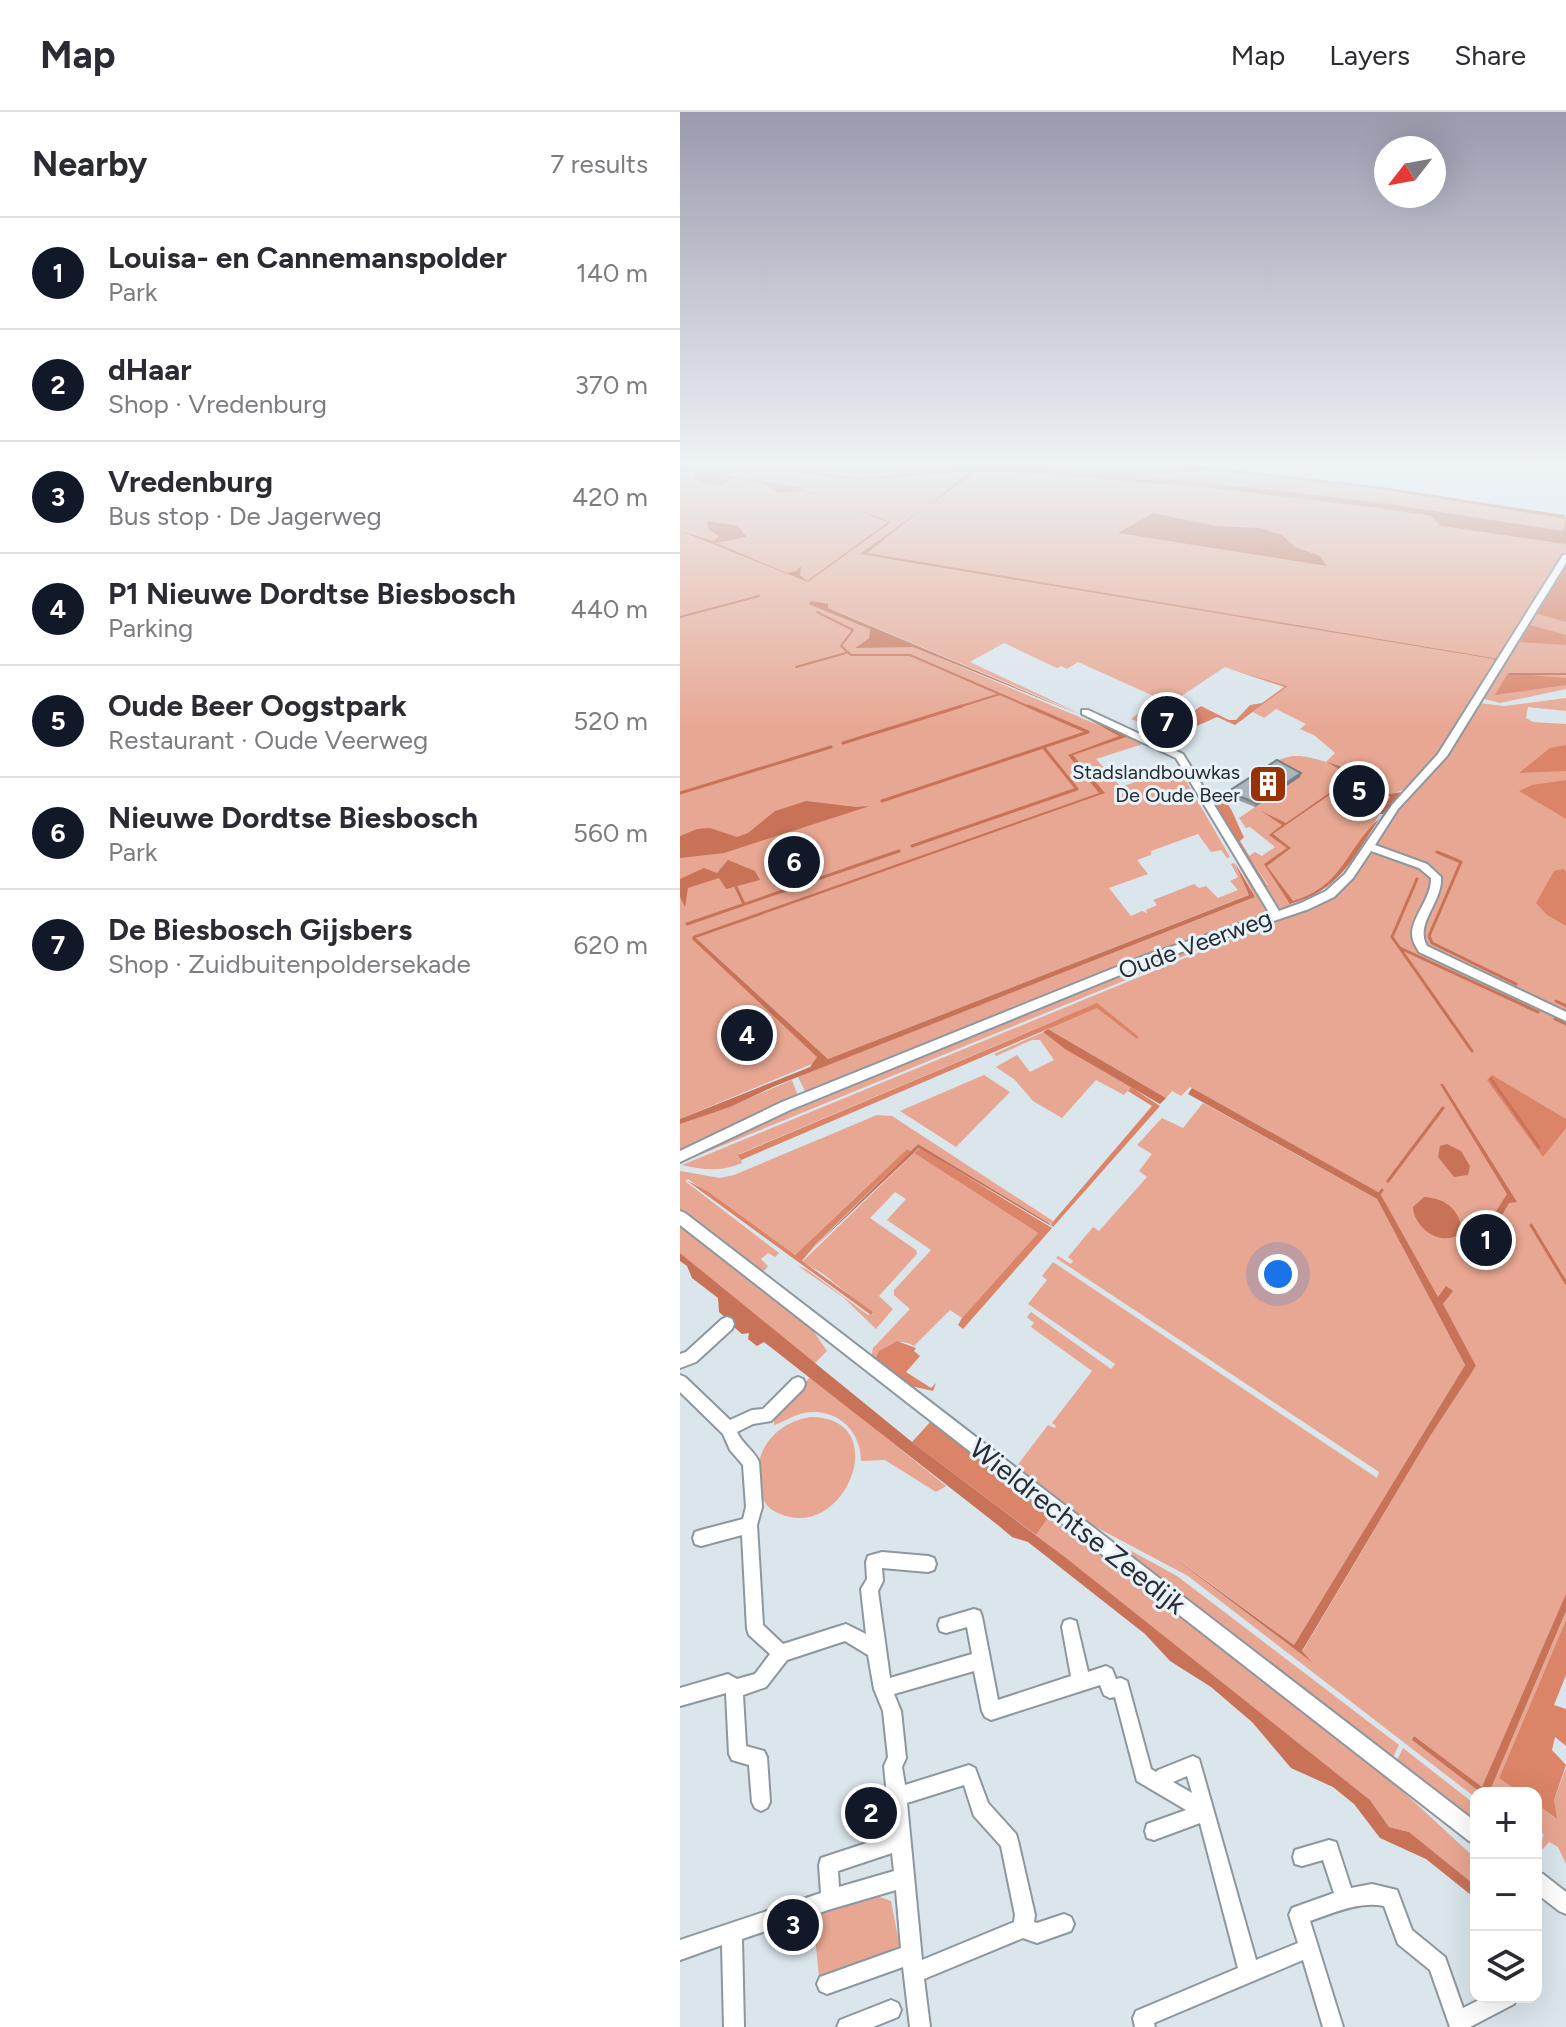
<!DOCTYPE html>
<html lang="en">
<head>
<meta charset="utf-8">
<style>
  :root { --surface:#fff; --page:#f7f7f7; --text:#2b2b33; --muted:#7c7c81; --line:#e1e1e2; --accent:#111827 }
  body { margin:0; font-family:Figtree,sans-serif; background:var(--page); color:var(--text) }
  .controls { position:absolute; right:24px; bottom:24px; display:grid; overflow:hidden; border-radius:16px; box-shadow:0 8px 32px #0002 }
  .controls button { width:72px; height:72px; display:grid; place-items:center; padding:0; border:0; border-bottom:2px solid var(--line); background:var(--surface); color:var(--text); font:40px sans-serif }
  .compass { position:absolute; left:694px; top:24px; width:72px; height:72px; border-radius:50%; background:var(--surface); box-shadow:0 8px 32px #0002; rotate:239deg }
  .you { position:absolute; left:598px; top:1162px; width:28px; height:28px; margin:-20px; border:6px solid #fff; border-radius:50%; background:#1a73e8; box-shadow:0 0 0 12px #1a73e833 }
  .badge { display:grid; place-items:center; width:52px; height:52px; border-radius:50%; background:var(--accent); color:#fff; font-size:26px; font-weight:700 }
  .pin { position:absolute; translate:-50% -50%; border:4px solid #fff; box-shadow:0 2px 8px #0006 }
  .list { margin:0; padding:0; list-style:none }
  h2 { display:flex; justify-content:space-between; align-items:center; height:104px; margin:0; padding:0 32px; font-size:34px }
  h2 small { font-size:26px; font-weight:400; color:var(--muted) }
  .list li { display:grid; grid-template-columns:52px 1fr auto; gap:24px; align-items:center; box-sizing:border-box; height:112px; padding:0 32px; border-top:2px solid var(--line) }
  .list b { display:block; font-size:30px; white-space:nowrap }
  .list p { margin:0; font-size:26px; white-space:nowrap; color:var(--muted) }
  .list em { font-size:26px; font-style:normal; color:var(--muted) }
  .icon { flex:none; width:44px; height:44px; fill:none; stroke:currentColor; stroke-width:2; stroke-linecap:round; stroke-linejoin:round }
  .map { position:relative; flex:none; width:886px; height:1915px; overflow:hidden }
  header { display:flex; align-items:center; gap:48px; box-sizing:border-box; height:112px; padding:0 40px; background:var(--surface); border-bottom:2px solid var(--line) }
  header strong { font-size:38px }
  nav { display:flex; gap:44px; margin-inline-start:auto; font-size:28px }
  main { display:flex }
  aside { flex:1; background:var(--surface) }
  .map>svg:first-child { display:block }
  .green { fill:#e8a792 }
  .forest { fill:#db8467 }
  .water { fill:#c87357 }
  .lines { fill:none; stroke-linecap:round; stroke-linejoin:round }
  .stream-far1 { stroke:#c87357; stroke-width:2 }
  .stream { stroke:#c87357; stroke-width:3 }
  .minor-casing { stroke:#8d979f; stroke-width:4 }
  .minor { fill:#fff; fill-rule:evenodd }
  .wall { fill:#939ca2 }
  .shaded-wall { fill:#787f84 }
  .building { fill:#abb5bc; stroke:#787f84; stroke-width:2 }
  .labels { text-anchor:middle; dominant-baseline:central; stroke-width:6; stroke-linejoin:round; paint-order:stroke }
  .far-poi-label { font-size:20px; fill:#292d30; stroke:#e7f2fa; text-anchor:end }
  .street-label { font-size:24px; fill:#292d30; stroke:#e7f2fa }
  .near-street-label { font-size:28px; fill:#292d30; stroke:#e7f2fa }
</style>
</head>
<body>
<header>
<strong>Map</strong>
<nav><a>Map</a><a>Layers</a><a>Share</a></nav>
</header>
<main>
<aside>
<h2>Nearby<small>7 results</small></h2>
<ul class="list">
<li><span class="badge">1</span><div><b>Louisa- en Cannemanspolder</b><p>Park</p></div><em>140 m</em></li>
<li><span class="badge">2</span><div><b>dHaar</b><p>Shop · Vredenburg</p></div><em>370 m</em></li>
<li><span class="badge">3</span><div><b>Vredenburg</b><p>Bus stop · De Jagerweg</p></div><em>420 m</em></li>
<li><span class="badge">4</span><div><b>P1 Nieuwe Dordtse Biesbosch</b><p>Parking</p></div><em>440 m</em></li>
<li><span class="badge">5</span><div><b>Oude Beer Oogstpark</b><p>Restaurant · Oude Veerweg</p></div><em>520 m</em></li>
<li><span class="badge">6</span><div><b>Nieuwe Dordtse Biesbosch</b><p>Park</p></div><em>560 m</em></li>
<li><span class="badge">7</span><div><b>De Biesbosch Gijsbers</b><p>Shop · Zuidbuitenpoldersekade</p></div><em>620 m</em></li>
</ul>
</aside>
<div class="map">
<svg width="886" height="1915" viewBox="0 0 886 1915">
  <rect width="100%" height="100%" fill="#dae5ec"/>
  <path class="green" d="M 0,349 L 157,349 L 186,352 L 219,349 L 449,349 L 700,377 L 880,404 L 886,407 L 886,439 L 768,628 C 754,648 735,679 710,682 L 661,654 L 649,651 L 710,686 C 679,729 674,773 611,791 L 613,796 C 595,799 592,790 582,777 L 588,773 L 569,744 L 575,740 L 582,744 L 595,735 L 570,715 L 566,716 L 559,706 L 619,665 L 595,650 C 612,640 627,644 646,650 L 655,641 L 634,623 L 620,617 L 626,612 L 596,597 L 584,606 L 573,600 L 607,574 L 545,555 L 461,611 L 451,607 L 478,586 L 398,550 L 387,557 L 381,554 L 377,556 L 324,531 L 290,550 L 401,602 L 149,496 L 190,517 L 189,526 L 175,536 L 219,533 L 234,535 L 463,632 L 416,647 L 441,675 L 498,655 L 550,745 L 547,746 L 541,738 L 531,740 L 518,722 L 471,739 L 471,743 L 457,748 L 468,762 L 429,776 L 451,804 L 462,799 L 467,801 L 466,798 L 477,793 L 473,788 L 514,772 L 519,776 L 526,774 L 538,786 L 558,778 L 550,769 L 558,765 L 551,752 L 554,751 L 571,782 L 148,947 L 16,826 L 169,771 L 16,824 L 14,826 L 144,947 L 0,1007 Z
    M 886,454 L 886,577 L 820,591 L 804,587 Z
    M 886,586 L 886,599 L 848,595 L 846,606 L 853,610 L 886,612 L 886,1486 L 802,1676 L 734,1624 L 732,1628 L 801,1681 L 796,1681 L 796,1686 L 508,1464 L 399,1406 L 333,1359 L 368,1313 L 375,1316 L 376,1314 L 372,1311 L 412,1259 L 351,1215 L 354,1211 L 347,1205 L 351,1200 L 431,1257 L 435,1252 L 348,1192 L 367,1168 L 362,1164 L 373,1150 L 697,1366 L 699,1360 L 376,1146 L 378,1144 L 391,1152 L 393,1149 L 388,1145 L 413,1115 L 419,1119 L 467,1065 L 459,1059 L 472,1042 L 457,1033 L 482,1006 L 503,1016 L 523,991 L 697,1087 L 785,1253 L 614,1533 L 493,1444 L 633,1550 L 622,1540 L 749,1326 L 796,1254 L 700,1081 L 510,975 L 501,984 L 492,979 L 486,986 L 368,917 L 381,906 L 59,1042 L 62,1051 C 40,1060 24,1058 2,1053 L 571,819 L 580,818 L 580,816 L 570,817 L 0,1051 L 0,1048 C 212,948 432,863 653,784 C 668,774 681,744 695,740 L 698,735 L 696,728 L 720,692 L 766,644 L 799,591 L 824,594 Z
    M 557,751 L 561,751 L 588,796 L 575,809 L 125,979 L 118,965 L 139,956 L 575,785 Z
    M 363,920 L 386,937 L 451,975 L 444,983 L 416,968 L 382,1006 L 353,989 L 335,968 L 316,955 L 337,943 L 350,960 L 374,948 L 360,928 L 352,928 L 316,944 L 314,942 Z
    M 304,963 L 330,980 L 276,1035 L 220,999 Z
    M 112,968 L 118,984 L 0,1041 L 0,1012 L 49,995 Z
    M 197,1003 L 212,1004 L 373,1109 L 370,1112 L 238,1032 L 231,1039 L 227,1037 L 115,1143 L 8,1067 L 5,1069 L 99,1141 L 95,1145 L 88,1141 L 81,1147 L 88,1154 L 80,1164 L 0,1102 L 0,1059 L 40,1066 L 54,1063 Z
    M 234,1041 L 358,1121 L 282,1206 L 270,1198 L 234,1234 C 216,1224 207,1233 194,1247 L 191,1246 L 193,1236 L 230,1197 L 214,1183 L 214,1178 L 251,1138 L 207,1108 L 226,1087 L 215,1080 L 190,1106 L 236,1138 L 237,1142 L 199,1184 L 213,1197 L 196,1217 L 163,1185 L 118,1154 L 126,1157 L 188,1203 L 193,1202 L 142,1161 L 122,1150 Z
    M 0,1109 L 130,1214 L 147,1239 L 134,1252 L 0,1141 Z
    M 130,1265 L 136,1269 L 266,1374 L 256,1380 L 205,1348 L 181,1349 C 181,1318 156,1295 124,1301 C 113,1303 104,1310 94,1313 L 94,1306 Z
    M 131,1305 C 215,1306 165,1430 100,1402 C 85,1396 79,1384 78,1368 C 75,1335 98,1310 131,1305 Z
    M 373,1399 L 704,1662 L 796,1747 L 796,1774 L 729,1720 L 709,1715 L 690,1688 L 356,1423 Z
    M 406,1414 L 497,1464 L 719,1633 L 710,1651 Z
    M 886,1499 L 886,1508 L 819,1666 L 840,1681 L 809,1681 Z
    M 723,1636 L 796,1693 L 796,1717 L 714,1654 Z
    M 886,1656 L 886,1752 L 878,1735 L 869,1730 L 863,1737 L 856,1732 L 856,1723 L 862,1727 L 864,1723 L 856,1717 L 856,1692 L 875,1706 L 874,1688 Z
    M 197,1784 L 211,1789 L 220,1836 L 139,1865 L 133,1804 Z"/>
  <path class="forest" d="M 886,454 L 886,510 L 857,502 Z
    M 850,513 L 886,523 L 886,533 L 840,530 Z
    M 544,555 L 608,574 L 555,613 L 537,605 L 510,617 L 498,611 L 505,606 L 509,608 L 514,605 L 510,602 L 521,594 L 549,608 L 556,608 L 570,593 L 582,591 L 604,575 Z
    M 828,561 L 886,566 L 886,573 L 815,583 Z
    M 886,633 L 886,659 L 839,661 L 870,636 Z
    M 886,668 L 886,707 L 839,679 L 852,673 Z
    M 545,688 C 554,700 557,712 564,725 L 560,729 L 588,775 L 582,777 L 534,697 L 539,689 Z
    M 883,757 L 886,759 L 886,814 L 867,803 L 856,791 L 874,759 Z
    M 417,891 L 459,925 L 457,927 L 417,896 L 61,1048 L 58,1043 Z
    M 812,963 L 886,1007 L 886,1016 L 863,1045 L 807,968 Z
    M 451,975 L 480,994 L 373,1115 L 371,1112 L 472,994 L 448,979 Z
    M 240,1036 L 372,1116 L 283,1217 L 278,1213 L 282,1206 L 358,1121 L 234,1041 Z
    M 227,1037 L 231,1039 L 135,1133 L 122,1149 L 193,1200 L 191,1203 L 6,1068 L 27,1079 L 115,1143 Z
    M 217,1229 L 236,1236 L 234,1239 L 240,1244 L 226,1260 L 251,1276 L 256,1271 L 253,1279 L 227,1273 L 194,1250 L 199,1239 Z
    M 252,1308 L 373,1399 L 356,1423 L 232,1330 Z
    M 886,1508 L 886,1563 L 874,1593 L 886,1597 L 886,1634 L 875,1625 L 872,1638 L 886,1653 L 874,1688 L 877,1707 L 856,1692 L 856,1681 L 840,1681 L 819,1666 Z"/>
  <path class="water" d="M 22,349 L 181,365 L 301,356 L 431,360 L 703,391 L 883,419 L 886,408 L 886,432 L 769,415 L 761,414 L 751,404 L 699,396 L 531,376 L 347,361 L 296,360 L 249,393 L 288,360 L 178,368 Z
    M 443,349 L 477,349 L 702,375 L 884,403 L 886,407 L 700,377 Z
    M 4,353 L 4,356 L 116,375 L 151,387 L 124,379 L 98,381 L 83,371 L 54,366 C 41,376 30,375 13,366 L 14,361 L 19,360 L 6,357 L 0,360 L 0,354 Z
    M 154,389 L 211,410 L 128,470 L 0,419 L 34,429 L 39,424 L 28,417 L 27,409 L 58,414 L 67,425 L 36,431 L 107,461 L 116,459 L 121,454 L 120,463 L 127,469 L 208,410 Z
    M 245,395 L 187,441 L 819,547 L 814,553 L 814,547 L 180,442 Z
    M 473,401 L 536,414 L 580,416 L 602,423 L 615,435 L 640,444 L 647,454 L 438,421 Z
    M 132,489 L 148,492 L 148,496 L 401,603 L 233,535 L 175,536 L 189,526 L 190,517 L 128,492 Z
    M 406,606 L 494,645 L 446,625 L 393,643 L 425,681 L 16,826 L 148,947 L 569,783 L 555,751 L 575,785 L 95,974 L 50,995 L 0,1012 L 0,1007 L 130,955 L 137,945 L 12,827 L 13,824 L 419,681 L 388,643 L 439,624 Z
    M 647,650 L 660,654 L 710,682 L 721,680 L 703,702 L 700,702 L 710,685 L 674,666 L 593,722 L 611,736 L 587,754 L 613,789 C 664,774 666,736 699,707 C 673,746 659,779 610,792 L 584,752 L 607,736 L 589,723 L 602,713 L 581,699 L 606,711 L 672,665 Z
    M 126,689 L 176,695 L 190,694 L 44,741 L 0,746 L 0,724 L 17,717 L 30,716 L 57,725 L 68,721 L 95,699 Z
    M 48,748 L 75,759 L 80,768 L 46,777 L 39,766 L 8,776 L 5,795 L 0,785 L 0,767 L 24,756 L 37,761 Z
    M 368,917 L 486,986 L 480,992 L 385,937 L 363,920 Z
    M 760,972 L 763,972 L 837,1090 L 829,1091 L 821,1105 L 815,1101 L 827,1082 Z
    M 512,976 L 700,1081 L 758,1185 L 766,1174 L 773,1179 L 763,1192 L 796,1254 L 749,1326 L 622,1539 L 633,1551 L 492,1444 L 614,1533 L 785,1253 L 697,1087 L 508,982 Z
    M 238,1032 L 367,1110 L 373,1115 L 239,1036 L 127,1142 Z
    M 767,1032 L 781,1039 L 790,1054 L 788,1063 L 774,1065 L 758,1045 L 760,1034 Z
    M 744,1085 C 766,1086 781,1099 782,1120 C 763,1137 734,1117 733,1095 Z
    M 0,1141 L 232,1330 L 386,1446 L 690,1688 L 709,1715 L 729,1720 L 796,1774 L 796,1787 L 746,1747 L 700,1726 L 674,1692 L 653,1675 L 611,1656 L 572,1610 L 531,1575 L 490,1549 L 465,1522 L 348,1430 L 332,1425 L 319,1414 L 84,1230 L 77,1234 L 68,1227 L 69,1221 L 62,1222 L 54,1215 L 54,1207 L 48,1208 L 39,1200 L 38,1186 L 12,1166 L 7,1154 L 0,1149 Z
    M 886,1482 L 886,1499 L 809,1681 L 801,1681 L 732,1628 L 734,1624 L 802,1675 Z"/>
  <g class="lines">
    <path class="stream-far1" d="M 137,500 L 173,518 L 161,534 L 171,543 L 230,543 L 352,596
      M 0,505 L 79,484
      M 116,555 L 166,541
      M 830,562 L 886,562
      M 275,596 L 320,582"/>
    <path class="stream" d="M 163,631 L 282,594
      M 0,681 L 151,635
      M 202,689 L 408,620 L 348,594
      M 232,734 L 397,677 L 364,636
      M 757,740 L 781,750 L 749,824 L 752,831 L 836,872
      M 737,767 L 712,825 L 792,939
      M 56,775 L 64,792
      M 7,812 L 219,739
      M 720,836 L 858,900
      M 876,889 L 886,894
      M 875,907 L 886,912
      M 811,967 L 859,1035
      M 708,1069 L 763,996
      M 700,1081 L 702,1078
      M 851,1113 L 886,1171"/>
    <defs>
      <path id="minor" d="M 883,443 L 886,443 L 886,451 L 767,644 L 718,697 L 695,733 L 747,752 L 761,765 C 763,790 734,812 747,834 L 886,900 L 886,909 L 739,840 C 737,836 734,832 733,828 C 727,809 752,788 751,766 L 739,756 L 691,739 L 673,766 L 654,785 L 629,797 L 472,850 L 110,998 L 0,1050 L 0,1039 L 102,990 L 464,844 L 590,802 L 496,646 L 402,602 L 402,598 L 408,598 L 503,642 L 599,799 L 621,791 L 646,779 L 665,762 L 712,693 L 758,642 Z
        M 0,1099 L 5,1101 L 796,1710 L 796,1731 L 789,1729 L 0,1113 Z
        M 47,1205 L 52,1207 L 54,1212 L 52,1217 L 16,1250 L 0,1256 L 0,1242 L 6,1240 L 42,1207 Z
        M 0,1263 L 5,1265 L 50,1308 L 72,1298 L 83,1297 L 113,1267 L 118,1265 L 123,1267 L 125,1272 L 123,1277 L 91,1309 L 73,1312 L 57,1320 C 62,1332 74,1338 79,1350 L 82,1395 L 77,1413 L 83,1513 L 103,1532 L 166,1512 L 186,1522 L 181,1477 L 187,1467 L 186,1450 L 188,1444 L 202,1440 L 248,1444 L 254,1446 L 256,1452 L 254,1458 L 248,1460 L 202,1456 L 203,1469 L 198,1479 L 210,1566 L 292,1542 L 287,1515 L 266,1521 L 260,1519 L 258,1513 L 260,1507 L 294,1497 L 300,1499 L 302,1505 L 318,1588 L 391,1564 L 382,1515 L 384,1509 L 390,1507 L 396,1509 L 408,1560 L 426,1554 L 432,1557 L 436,1567 L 441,1566 L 447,1569 L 471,1657 L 476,1660 L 478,1658 L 513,1644 L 519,1647 L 576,1848 L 618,1831 L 609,1803 L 612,1796 L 654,1781 L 643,1748 L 622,1754 L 615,1752 L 613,1745 L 615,1738 L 649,1728 L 656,1730 L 671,1776 L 692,1772 L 717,1778 L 732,1818 L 765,1845 L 783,1896 L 805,1885 L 837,1885 L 834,1892 L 790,1915 L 770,1915 L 750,1858 L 718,1832 L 704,1794 C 679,1789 654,1801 630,1809 L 663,1915 L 643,1915 L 623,1848 L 474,1911 L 475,1915 L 455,1915 L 453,1906 L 456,1899 L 558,1856 L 520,1711 L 474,1728 L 467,1726 L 465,1719 L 467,1712 L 506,1698 L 457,1669 L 435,1585 L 430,1586 L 424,1583 L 420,1573 L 311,1608 L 305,1605 L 302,1599 L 294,1559 L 214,1582 L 221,1599 L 226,1646 L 222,1655 L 225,1673 L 289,1653 L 295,1656 L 308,1691 L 336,1722 L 338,1729 L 355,1803 L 354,1810 L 357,1811 L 384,1802 L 391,1805 L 394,1812 L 391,1819 L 357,1831 L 343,1826 L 244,1867 L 250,1915 L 230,1915 L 223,1855 L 147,1882 L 140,1879 L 137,1872 L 140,1865 L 221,1836 L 216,1778 L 151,1797 L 62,1827 L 64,1915 L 44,1915 L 42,1833 L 0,1848 L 0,1828 L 141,1781 L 139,1753 L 141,1746 L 211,1723 L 204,1654 L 208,1645 L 203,1599 L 194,1577 L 188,1543 L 165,1529 L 107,1548 L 86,1575 L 63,1583 L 66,1634 L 84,1639 L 87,1645 L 90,1690 L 87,1696 L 81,1699 L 75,1696 L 72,1690 L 69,1653 L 52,1648 L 49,1642 L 46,1581 L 0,1594 L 0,1576 L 48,1562 L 57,1567 L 75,1562 L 90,1542 L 69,1523 L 67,1517 L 62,1423 L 21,1434 L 15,1432 L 13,1426 L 15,1420 L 21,1418 L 63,1407 L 66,1395 L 63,1353 L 50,1338 L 43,1322 L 0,1280 ZM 507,1664 L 512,1681 L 493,1670 ZM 284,1673 L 294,1704 L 321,1734 L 335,1803 L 334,1810 L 242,1848 L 227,1691 ZM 212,1741 L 214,1759 L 159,1775 L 158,1759 Z
        M 856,1759 L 863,1762 L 886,1780 L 886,1802 L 879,1799 L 856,1781 Z
        M 211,1888 L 218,1891 L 221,1898 L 218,1905 L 193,1915 L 157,1915 L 160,1908 Z"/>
    </defs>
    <use href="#minor" class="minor-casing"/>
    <use href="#minor" class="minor"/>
  </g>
  <path class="wall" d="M 620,665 L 575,695 L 553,686 L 554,682 L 552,681 L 552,677 Z"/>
  <path class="shaded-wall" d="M 621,661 L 620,665 L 575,695 L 576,691 Z"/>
  <path class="building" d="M 597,648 L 621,661 L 576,691 L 554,682 L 557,680 L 552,677 Z"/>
  <linearGradient id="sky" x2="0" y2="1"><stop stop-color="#9b9aae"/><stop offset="0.57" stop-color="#eef3f6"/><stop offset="1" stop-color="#eef3f6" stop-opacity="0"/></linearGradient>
  <rect width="886" height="617" fill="url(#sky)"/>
  <defs>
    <symbol id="building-square" viewBox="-11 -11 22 22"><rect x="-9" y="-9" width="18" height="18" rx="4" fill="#993307" stroke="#e7f2fa"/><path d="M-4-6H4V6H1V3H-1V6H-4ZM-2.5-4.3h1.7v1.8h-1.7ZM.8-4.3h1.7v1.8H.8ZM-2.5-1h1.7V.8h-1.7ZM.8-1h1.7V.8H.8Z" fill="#fff"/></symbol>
  </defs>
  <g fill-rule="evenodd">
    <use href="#building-square" x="566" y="650" width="44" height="44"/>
  </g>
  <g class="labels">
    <g class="far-poi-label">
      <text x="560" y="660">Stadslandbouwkas<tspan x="560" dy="23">De Oude Beer</tspan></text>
    </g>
    <g class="street-label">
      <text transform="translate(515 832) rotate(-20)">Oude Veerweg</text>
    </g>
    <g class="near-street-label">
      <text transform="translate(398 1414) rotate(38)">Wieldrechtse Zeedijk</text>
    </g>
  </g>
</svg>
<div class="controls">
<button>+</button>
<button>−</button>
<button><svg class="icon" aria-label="layers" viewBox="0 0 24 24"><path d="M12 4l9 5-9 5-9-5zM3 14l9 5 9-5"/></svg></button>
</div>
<svg class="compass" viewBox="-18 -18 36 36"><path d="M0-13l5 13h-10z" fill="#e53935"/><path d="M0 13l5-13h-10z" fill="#7c7c81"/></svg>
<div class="you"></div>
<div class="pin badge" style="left:806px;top:1128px">1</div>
<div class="pin badge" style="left:191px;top:1701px">2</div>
<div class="pin badge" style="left:113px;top:1813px">3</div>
<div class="pin badge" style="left:67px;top:923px">4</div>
<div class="pin badge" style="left:679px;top:679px">5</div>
<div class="pin badge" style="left:114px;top:750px">6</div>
<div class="pin badge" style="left:487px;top:610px">7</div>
</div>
</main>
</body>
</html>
